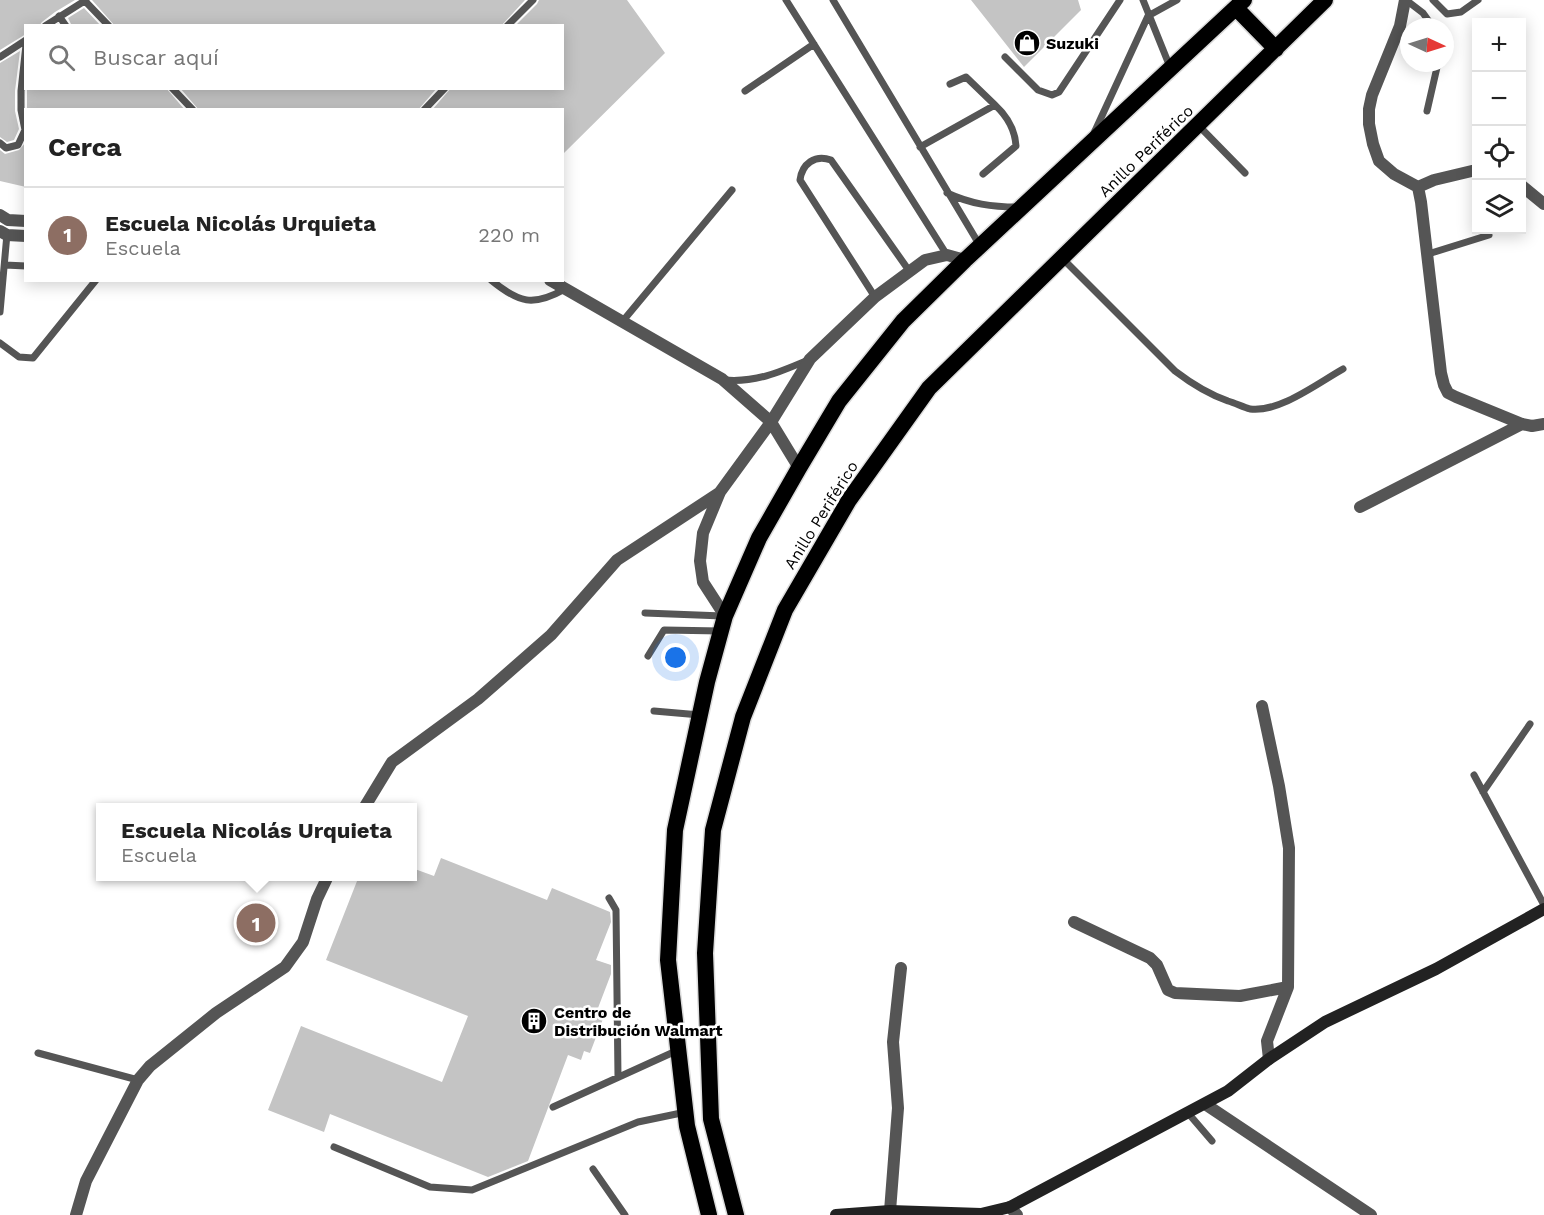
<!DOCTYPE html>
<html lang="es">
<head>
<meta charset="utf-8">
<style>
  :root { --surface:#fff; --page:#f6f6f6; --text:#222; --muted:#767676; --line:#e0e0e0; --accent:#000 }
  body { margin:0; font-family:"Work Sans",sans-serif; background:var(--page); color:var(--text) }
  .controls { position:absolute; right:18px; top:18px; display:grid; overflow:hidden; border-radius:0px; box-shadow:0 3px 15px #0003 }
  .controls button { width:54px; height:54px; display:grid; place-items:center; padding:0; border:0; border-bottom:2px solid var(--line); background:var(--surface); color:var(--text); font:30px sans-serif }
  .compass { position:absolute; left:1400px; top:18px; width:54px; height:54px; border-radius:50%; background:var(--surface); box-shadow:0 3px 15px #0003; rotate:94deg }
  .you { position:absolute; left:676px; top:658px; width:21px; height:21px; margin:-15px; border:4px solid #fff; border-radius:50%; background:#1a73e8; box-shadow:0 0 0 9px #1a73e833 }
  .badge { display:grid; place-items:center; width:39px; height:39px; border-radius:50%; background:var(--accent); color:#fff; font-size:20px; font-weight:700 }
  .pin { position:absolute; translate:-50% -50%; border:3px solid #fff; box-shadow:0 2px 6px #0006 }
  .popup { position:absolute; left:96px; top:803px; width:321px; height:78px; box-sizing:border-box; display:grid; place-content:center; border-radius:0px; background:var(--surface); filter:drop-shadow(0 2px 4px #0005); font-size:20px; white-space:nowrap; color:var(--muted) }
  .popup b { font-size:22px; color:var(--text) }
  .popup::after { content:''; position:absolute; left:50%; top:100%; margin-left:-12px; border:12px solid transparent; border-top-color:var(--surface) }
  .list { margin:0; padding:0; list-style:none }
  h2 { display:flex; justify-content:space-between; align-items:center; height:78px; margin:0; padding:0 24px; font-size:26px }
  h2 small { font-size:20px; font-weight:400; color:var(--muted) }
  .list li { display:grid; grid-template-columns:39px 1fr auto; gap:18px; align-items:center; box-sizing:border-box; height:96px; padding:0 24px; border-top:2px solid var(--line) }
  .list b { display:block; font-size:22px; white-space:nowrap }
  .list p { margin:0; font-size:20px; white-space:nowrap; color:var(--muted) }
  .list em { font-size:20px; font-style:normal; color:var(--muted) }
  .icon { flex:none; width:33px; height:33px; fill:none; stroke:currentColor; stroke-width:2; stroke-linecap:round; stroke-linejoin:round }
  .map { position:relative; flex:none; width:1544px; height:1215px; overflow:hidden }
  .search { position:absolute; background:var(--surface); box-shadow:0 3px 15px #0003; left:24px; top:24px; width:540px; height:66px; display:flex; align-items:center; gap:15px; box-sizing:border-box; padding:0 21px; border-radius:0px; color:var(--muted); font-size:22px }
  .panel { position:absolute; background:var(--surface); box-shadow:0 3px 15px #0003; left:24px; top:108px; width:540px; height:174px; border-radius:0px }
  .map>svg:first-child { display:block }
  .building { fill:#c4c4c4 }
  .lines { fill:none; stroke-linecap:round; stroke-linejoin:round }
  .trunk-casing { stroke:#dbdbdb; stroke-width:19 }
  .service { stroke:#555; stroke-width:7 }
  .minor { stroke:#555; stroke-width:12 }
  .secondary { stroke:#222; stroke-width:12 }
  .trunk { stroke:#000; stroke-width:16 }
  .labels { text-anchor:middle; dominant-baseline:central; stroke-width:5; stroke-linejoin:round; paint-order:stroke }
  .poi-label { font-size:16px; font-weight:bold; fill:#000; stroke:#fff; text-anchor:start }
  .street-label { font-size:16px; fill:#000; stroke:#fff }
</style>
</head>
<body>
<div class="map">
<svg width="1544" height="1215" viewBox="0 0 1544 1215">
  <rect width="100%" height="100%" fill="#fff"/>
  <path class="building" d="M 0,0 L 75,0 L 55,12 L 42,22 L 39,26 L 26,26 L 26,34 L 0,50 Z
    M 92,0 L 525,0 L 501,26 L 115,26 Z
    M 539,0 L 627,0 L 665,53 L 562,155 L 562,110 L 432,110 L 451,88 L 562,88 L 562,26 L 515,26 L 537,4 Z
    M 971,0 L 1078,0 L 1081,10 L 1024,67 Z
    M 84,8 L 101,26 L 72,26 L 68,18 Z
    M 20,51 L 15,91 L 15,111 L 19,129 L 14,140 L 7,142 L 0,137 L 0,63 Z
    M 27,88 L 166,88 L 185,110 L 27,110 Z
    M 180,88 L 437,88 L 418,110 L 199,110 Z
    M 26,142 L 26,187 L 0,181 L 0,150 L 5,154 L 19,150 Z
    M 441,858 L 547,900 L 552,888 L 610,912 L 611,922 L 596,960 L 611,965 L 611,974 L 598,1008 L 606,1011 L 590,1053 L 584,1051 L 581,1060 L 568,1055 L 528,1161 L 488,1177 L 330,1114 L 324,1132 L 268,1110 L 301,1026 L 442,1082 L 468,1016 L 326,960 L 359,876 L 412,876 L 412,868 L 434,876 Z"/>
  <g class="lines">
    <defs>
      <path id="trunk" d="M 1236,8 L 1276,49
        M 709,1215 L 687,1126 L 668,960 L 675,830 L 707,682 L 725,616 L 759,538 L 799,468 L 839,401 L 903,321 L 965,260 L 1244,0
        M 736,1215 L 711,1119 L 705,953 L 713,830 L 743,717 L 785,610 L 849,500 L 929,388 L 1325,0"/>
    </defs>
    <use href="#trunk" class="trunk-casing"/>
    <path class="service" d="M 786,0 L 947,255
      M 833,0 L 979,244
      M 1143,0 L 1170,67
      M 1406,0 L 1423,13 L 1433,27
      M 1433,0 L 1447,14 L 1461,12 L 1478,0
      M 85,1 L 109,26
      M 59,16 L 66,26
      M 45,26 L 86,0
      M 507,26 L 533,0
      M 0,57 L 26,40
      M 1005,57 L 1038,90 L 1052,95 L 1059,92 L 1120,0
      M 950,84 L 966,77 L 995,105
      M 172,88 L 193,110
      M 745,91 L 814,44
      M 424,110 L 445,88
      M 1427,111 L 1438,63
      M 1198,125 L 1245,173
      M 1094,133 L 1148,16 L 1177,0
      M 0,143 L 6,148 L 18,145 L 25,130 L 21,110 L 21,91 L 26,45
      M 920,147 L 995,105 C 1007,116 1015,130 1016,146 L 983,174
      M 947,193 C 971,204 992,207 1017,207
      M 1428,254 L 1489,235
      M 1062,258 L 1175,371 C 1192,384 1208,394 1228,401 C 1235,403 1243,407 1250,409 C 1279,413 1318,383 1343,369
      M 5,265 L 26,266
      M 491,280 C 519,303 533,307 565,289
      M 875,297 L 800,180 C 802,164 815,154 831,160 L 910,272
      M 0,312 L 7,234
      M 622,322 L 732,190
      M 0,343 L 19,357 L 33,358 L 96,280
      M 724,380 C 755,383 780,372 808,360
      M 645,613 L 723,616
      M 648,656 L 664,630 L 721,631
      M 654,711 L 700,715
      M 1474,775 L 1544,905
      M 1483,792 L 1530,724
      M 609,898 L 616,910 L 618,1077
      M 38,1053 L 138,1080
      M 553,1107 L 676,1051
      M 1188,1113 L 1212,1141
      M 334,1147 L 430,1187 L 472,1190 L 638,1122 L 686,1112
      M 593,1169 L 625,1215"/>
    <path class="minor" d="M 1405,0 L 1400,26 L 1372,95 L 1369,109 L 1369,124 L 1373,144 L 1379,161 L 1394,174 L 1418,187 L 1434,180 L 1476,170
      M 1522,186 L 1544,204
      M 1418,187 L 1421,202 L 1441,373 L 1444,385 L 1448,393 L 1456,397 L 1522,424 L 1532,426 L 1544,424
      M 0,215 L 8,220 L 26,221
      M 0,231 L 7,235 L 26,236
      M 550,280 L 722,379 L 771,422 L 799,468
      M 1360,507 L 1522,424
      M 725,616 L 703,582 L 700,561 L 703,533 L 720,492 L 771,422 L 810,359 L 875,297 L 925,260 L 947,255 L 965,260
      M 1262,706 L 1279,786 L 1289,848 L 1288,987 L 1267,1041 L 1269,1059
      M 364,808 L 392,762 L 478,699 L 551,635 L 617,560 L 719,493
      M 1074,922 L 1150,958 L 1157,965 L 1168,990 L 1175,993 L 1240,996 L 1288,987
      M 1205,1104 L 1371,1215
      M 1010,1207 L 1017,1215
      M 890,1211 L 898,1108 L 893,1042 L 901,968
      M 76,1215 L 86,1181 L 138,1080 L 150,1066 L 216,1013 L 285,967 L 303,942 L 317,899 L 328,876"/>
    <path class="secondary" d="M 836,1215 L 890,1211 L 981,1214 L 1010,1207 L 1228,1091 L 1269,1059 L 1325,1022 L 1436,969 L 1544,909"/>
    <use href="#trunk" class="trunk"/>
  </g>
  <defs>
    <symbol id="shop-disc" viewBox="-11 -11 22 22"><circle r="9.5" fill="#000" stroke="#fff"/><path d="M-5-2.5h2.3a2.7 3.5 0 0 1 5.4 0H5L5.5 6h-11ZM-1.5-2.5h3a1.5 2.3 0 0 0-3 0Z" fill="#fff"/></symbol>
    <symbol id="building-disc" viewBox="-11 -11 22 22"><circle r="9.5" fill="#000" stroke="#fff"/><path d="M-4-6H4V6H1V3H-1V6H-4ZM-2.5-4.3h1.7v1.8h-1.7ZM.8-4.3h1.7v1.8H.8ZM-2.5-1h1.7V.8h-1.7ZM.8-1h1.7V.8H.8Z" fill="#fff"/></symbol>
  </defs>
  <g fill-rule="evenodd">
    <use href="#shop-disc" x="1012" y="28" width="30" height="30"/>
    <use href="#building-disc" x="519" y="1006" width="30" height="30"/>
  </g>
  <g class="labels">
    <g class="poi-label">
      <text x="1046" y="43">Suzuki</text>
      <text x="554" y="1012">Centro de<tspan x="554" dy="18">Distribución Walmart</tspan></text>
    </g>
    <g class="street-label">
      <text transform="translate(1146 151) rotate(-44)">Anillo Periférico</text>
      <text transform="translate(821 515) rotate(-58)">Anillo Periférico</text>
    </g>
  </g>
</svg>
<div class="controls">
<button>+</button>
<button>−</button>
<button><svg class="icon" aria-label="locate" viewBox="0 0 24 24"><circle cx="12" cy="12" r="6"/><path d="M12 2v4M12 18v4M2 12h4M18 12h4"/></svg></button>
<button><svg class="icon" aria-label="layers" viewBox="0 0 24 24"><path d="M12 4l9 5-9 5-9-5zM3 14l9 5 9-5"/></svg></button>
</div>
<svg class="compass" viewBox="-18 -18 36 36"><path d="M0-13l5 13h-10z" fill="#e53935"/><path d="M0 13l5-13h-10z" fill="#767676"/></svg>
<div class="you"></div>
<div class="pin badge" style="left:256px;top:923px;background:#8d6e63">1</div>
<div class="popup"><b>Escuela Nicolás Urquieta</b>Escuela</div>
<div class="search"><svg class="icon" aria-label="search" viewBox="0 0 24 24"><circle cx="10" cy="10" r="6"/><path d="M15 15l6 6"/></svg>Buscar aquí</div>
<section class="panel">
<h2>Cerca<small></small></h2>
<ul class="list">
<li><span class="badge" style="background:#8d6e63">1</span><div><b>Escuela Nicolás Urquieta</b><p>Escuela</p></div><em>220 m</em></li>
</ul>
</section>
</div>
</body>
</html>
